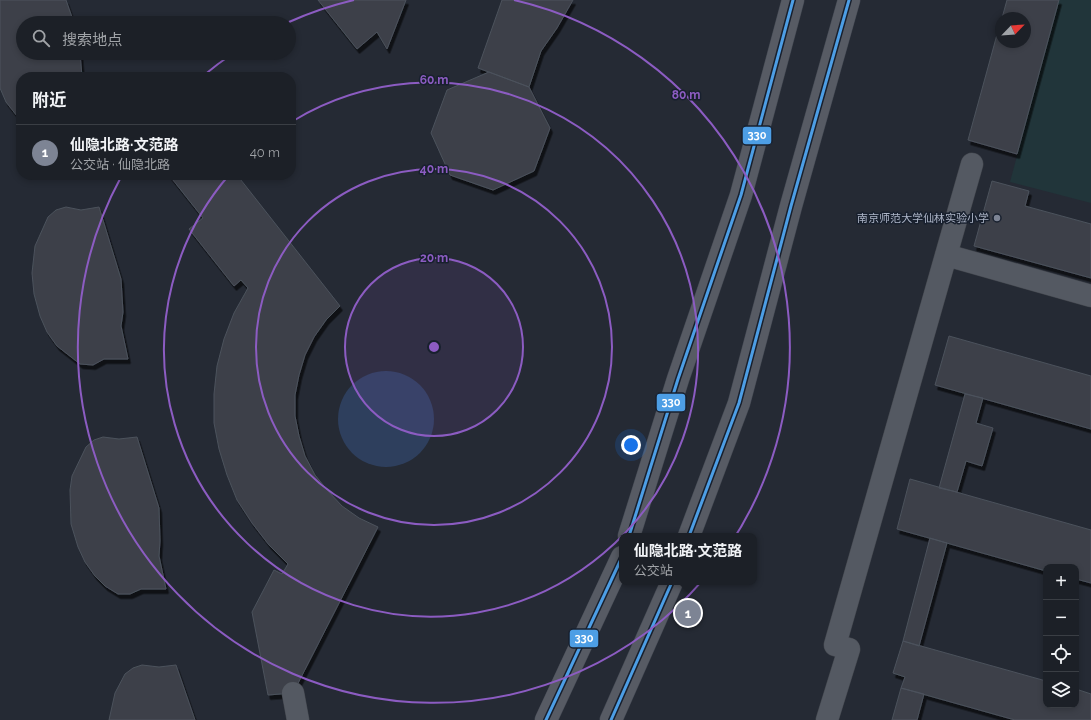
<!DOCTYPE html>
<html lang="zh">
<head>
<meta charset="utf-8">
<style>
  :root { --surface:#1c2027; --page:#292d33; --text:#f1f3f6; --muted:#a0a3a7; --line:#3a3e44; --accent:#7d8494 }
  body { margin:0; font-family:Raleway,"Noto Sans SC",sans-serif; background:var(--page); color:var(--text) }
  .controls { position:absolute; right:12px; bottom:12px; display:grid; overflow:hidden; border-radius:8px; box-shadow:0 2px 6px #0003 }
  .controls button { width:36px; height:36px; display:grid; place-items:center; padding:0; border:0; border-bottom:1px solid var(--line); background:var(--surface); color:var(--text); font:20px sans-serif }
  .compass { position:absolute; left:995px; top:12px; width:36px; height:36px; border-radius:50%; background:var(--surface); box-shadow:0 2px 6px #0003; rotate:65deg }
  .you { position:absolute; left:631px; top:445px; width:14px; height:14px; margin:-10px; border:3px solid #fff; border-radius:50%; background:#1a73e8; box-shadow:0 0 0 6px #1a73e833 }
  .badge { display:grid; place-items:center; width:26px; height:26px; border-radius:50%; background:var(--accent); color:#fff; font-size:13px; font-weight:700 }
  .pin { position:absolute; translate:-50% -50%; border:2px solid #fff; box-shadow:0 1px 4px #0006 }
  .popup { position:absolute; left:619px; top:533px; width:138px; height:52px; box-sizing:border-box; display:grid; place-content:center; border-radius:8px; background:var(--surface); filter:drop-shadow(0 1px 3px #0005); font-size:13px; white-space:nowrap; color:var(--muted) }
  .popup b { font-size:15px; color:var(--text) }
  .popup::after { content:''; position:absolute; left:50%; top:100%; margin-left:-8px; border:8px solid transparent; border-top-color:var(--surface) }
  .list { margin:0; padding:0; list-style:none }
  h2 { display:flex; justify-content:space-between; align-items:center; height:52px; margin:0; padding:0 16px; font-size:17px }
  h2 small { font-size:13px; font-weight:400; color:var(--muted) }
  .list li { display:grid; grid-template-columns:26px 1fr auto; gap:12px; align-items:center; box-sizing:border-box; height:56px; padding:0 16px; border-top:1px solid var(--line) }
  .list b { display:block; font-size:15px; white-space:nowrap }
  .list p { margin:0; font-size:13px; white-space:nowrap; color:var(--muted) }
  .list em { font-size:13px; font-style:normal; color:var(--muted) }
  .icon { flex:none; width:22px; height:22px; fill:none; stroke:currentColor; stroke-width:2; stroke-linecap:round; stroke-linejoin:round }
  .map { position:relative; flex:none; width:1091px; height:720px; overflow:hidden }
  .search { position:absolute; background:var(--surface); box-shadow:0 2px 6px #0003; left:16px; top:16px; width:280px; height:44px; display:flex; align-items:center; gap:10px; box-sizing:border-box; padding:0 14px; border-radius:22px; color:var(--muted); font-size:15px }
  .panel { position:absolute; background:var(--surface); box-shadow:0 2px 6px #0003; left:16px; top:72px; width:280px; height:108px; border-radius:16px }
  .map>svg:first-child { display:block }
  .green { fill:#21353a }
  .water { fill:#2e3f5d }
  .building { fill:#3c414a; stroke:#4c525c; filter:url(#shadow) }
  .lines { fill:none; stroke-linecap:round; stroke-linejoin:round }
  .minor-casing { stroke:#41454c; stroke-width:23 }
  .major-casing { stroke:#424751; stroke-width:23 }
  .minor { stroke:#545962; stroke-width:22 }
  .major { stroke:#575b64; stroke-width:22 }
  .bus-1-casing { stroke:#18202e; stroke-width:6 }
  .bus-1 { stroke:#4d9ee5; stroke-width:3 }
  .ring { fill:none; stroke:#8c5cc2; stroke-width:2 }
  .poi-dot { fill:#7d8494; stroke:#18202e; stroke-width:1.5 }
  .labels { text-anchor:middle; dominant-baseline:central; stroke-width:3; stroke-linejoin:round; paint-order:stroke }
  .poi-label { font-size:11px; fill:#adb5c7; stroke:#18202e; text-anchor:end }
  .centre { fill:#8c5cc2; stroke:#18202e; stroke-width:2 }
  .ring-label { font-size:12px; text-anchor:middle; font-weight:bold; fill:#8c5cc2; stroke:#18202e; stroke-width:3; stroke-linejoin:round; paint-order:stroke }
  .line-badge { stroke:#18202e; stroke-width:1.5 }
  .badge-label { font-size:11px; text-anchor:middle; font-weight:bold; fill:#fff }
</style>
</head>
<body>
<div class="map">
<svg width="1091" height="720" viewBox="0 0 1091 720">
  <defs>
    <filter id="shadow"><feDropShadow dx="2.5" dy="4.5" stdDeviation="0" flood-color="#0009"/></filter>
  </defs>
  <rect width="100%" height="100%" fill="#252a34"/>
  <path class="green" d="M 1059,0 L 1091,0 L 1091,203 L 1010,182 Z"/>
  <path class="water" d="M338 419a48 48 0 1 1 96 0a48 48 0 1 1-96 0Z"/>
  <path class="building" d="M 0,0 L 66,0 L 74,23 L 23,23 L 23,53 L 80,53 L 82,77 L 21,77 L 21,121 L 6,102 L 0,88 Z
    M 318,0 L 406,0 L 387,49 L 377,32 L 357,49 Z
    M 502,0 L 573,0 L 557,28 L 541,51 L 529,87 L 478,68 Z
    M 1007,0 L 1059,0 L 1017,154 L 968,140 L 1001,20 L 1001,42 L 1025,42 L 1025,18 L 1002,18 Z
    M 489,72 L 529,87 L 550,128 L 534,171 L 493,190 L 450,175 L 431,133 L 447,90 Z
    M 169,175 L 237,175 L 340,306 L 326,320 L 314,337 L 305,355 L 299,375 L 295,395 L 295,416 L 299,436 L 305,456 L 315,475 L 328,491 L 342,506 L 359,518 L 378,527 L 293,693 L 268,695 L 252,612 L 274,570 L 282,574 L 288,564 L 269,545 L 252,523 L 237,500 L 227,475 L 219,449 L 214,423 L 214,394 L 217,366 L 224,339 L 234,313 L 248,288 L 241,280 L 234,286 L 189,229 L 203,218 Z
    M 992,181 L 1029,191 L 1025,206 L 1091,224 L 1091,278 L 974,246 Z
    M 66,207 L 81,210 L 99,207 L 121,279 L 123,312 L 121,326 L 128,359 L 104,359 L 93,365 L 80,364 L 57,346 L 47,332 L 40,316 L 34,294 L 32,273 L 35,246 L 48,217 L 56,210 Z
    M 949,336 L 1091,376 L 1091,429 L 935,385 Z
    M 965,394 L 983,398 L 976,423 L 993,428 L 982,466 L 966,461 L 957,492 L 939,488 Z
    M 103,437 L 119,439 L 137,437 L 159,508 L 160,541 L 159,556 L 166,589 L 141,589 L 130,594 L 118,594 L 105,586 L 95,576 L 85,562 L 78,547 L 71,524 L 70,490 L 72,476 L 86,447 L 94,440 Z
    M 910,479 L 1091,530 L 1091,583 L 1076,579 L 1076,567 L 1046,567 L 1046,571 L 897,529 Z
    M 930,538 L 947,543 L 919,646 L 903,641 Z
    M 903,641 L 1046,681 L 1046,705 L 1076,705 L 1076,689 L 1091,694 L 1091,720 L 1015,720 L 901,688 L 905,677 L 893,673 Z
    M 142,665 L 159,667 L 176,665 L 195,720 L 109,720 L 115,693 L 125,674 L 133,668 Z
    M 901,688 L 924,694 L 917,720 L 892,720 Z"/>
  <g class="lines">
    <defs>
      <path id="minor" d="M 946,255 L 1091,296
        M 293,693 L 298,720
        M 827,720 L 849,649 L 835,645 L 972,164"/>
      <path id="major" d="M 629,536 L 678,379 L 741,195 L 793,0
        M 689,536 L 739,403 L 791,206 L 849,0
        M 546,720 L 622,557
        M 611,720 L 672,582"/>
    </defs>
    <use href="#minor" class="minor-casing"/>
    <use href="#major" class="major-casing"/>
    <use href="#minor" class="minor"/>
    <use href="#major" class="major"/>
    <defs>
      <path id="bus-1" d="M 629,536 L 678,379 L 741,195 L 793,0
        M 689,536 L 739,403 L 791,206 L 849,0
        M 546,720 L 622,557
        M 611,720 L 672,582"/>
    </defs>
    <use href="#bus-1" class="bus-1-casing"/>
    <use href="#bus-1" class="bus-1"/>
  </g>
  <circle cx="434" cy="347" r="89" fill="#8c5cc2" fill-opacity=".12"/>
  <g class="ring">
    <circle cx="434" cy="347" r="89"/>
    <circle cx="434" cy="347" r="178"/>
    <path d="M293 121A267 267 0 1 1 229 175"/>
    <path d="M203 76A356 356 0 0 1 232 54M289 22A356 356 0 0 1 354 0M514 0A356 356 0 1 1 121 177"/>
  </g>
  <circle class="poi-dot" cx="997" cy="218" r="4"/>
  <g class="labels">
    <g class="poi-label">
      <text x="989" y="218">南京师范大学仙林实验小学</text>
    </g>
  </g>
  <circle cx="434" cy="347" r="6" class="centre"/>
  <g class="ring-label">
    <text x="434" y="84">60 m</text>
    <text x="686" y="99">80 m</text>
    <text x="434" y="173">40 m</text>
    <text x="434" y="262">20 m</text>
  </g>
  <g class="line-badge">
    <rect x="742" y="126" width="30" height="19" rx="4" fill="#4d9ee5"/>
    <rect x="656" y="393" width="30" height="19" rx="4" fill="#4d9ee5"/>
    <rect x="569" y="629" width="30" height="19" rx="4" fill="#4d9ee5"/>
  </g>
  <g class="badge-label">
    <text x="757" y="139">330</text>
    <text x="671" y="406">330</text>
    <text x="584" y="642">330</text>
  </g>
</svg>
<div class="controls">
<button>+</button>
<button>−</button>
<button><svg class="icon" aria-label="locate" viewBox="0 0 24 24"><circle cx="12" cy="12" r="6"/><path d="M12 2v4M12 18v4M2 12h4M18 12h4"/></svg></button>
<button><svg class="icon" aria-label="layers" viewBox="0 0 24 24"><path d="M12 4l9 5-9 5-9-5zM3 14l9 5 9-5"/></svg></button>
</div>
<svg class="compass" viewBox="-18 -18 36 36"><path d="M0-13l5 13h-10z" fill="#e53935"/><path d="M0 13l5-13h-10z" fill="#a0a3a7"/></svg>
<div class="you"></div>
<div class="pin badge" style="left:688px;top:613px">1</div>
<div class="popup"><b>仙隐北路·文范路</b>公交站</div>
<div class="search"><svg class="icon" aria-label="search" viewBox="0 0 24 24"><circle cx="10" cy="10" r="6"/><path d="M15 15l6 6"/></svg>搜索地点</div>
<section class="panel">
<h2>附近<small></small></h2>
<ul class="list">
<li><span class="badge">1</span><div><b>仙隐北路·文范路</b><p>公交站 · 仙隐北路</p></div><em>40 m</em></li>
</ul>
</section>
</div>
</body>
</html>
